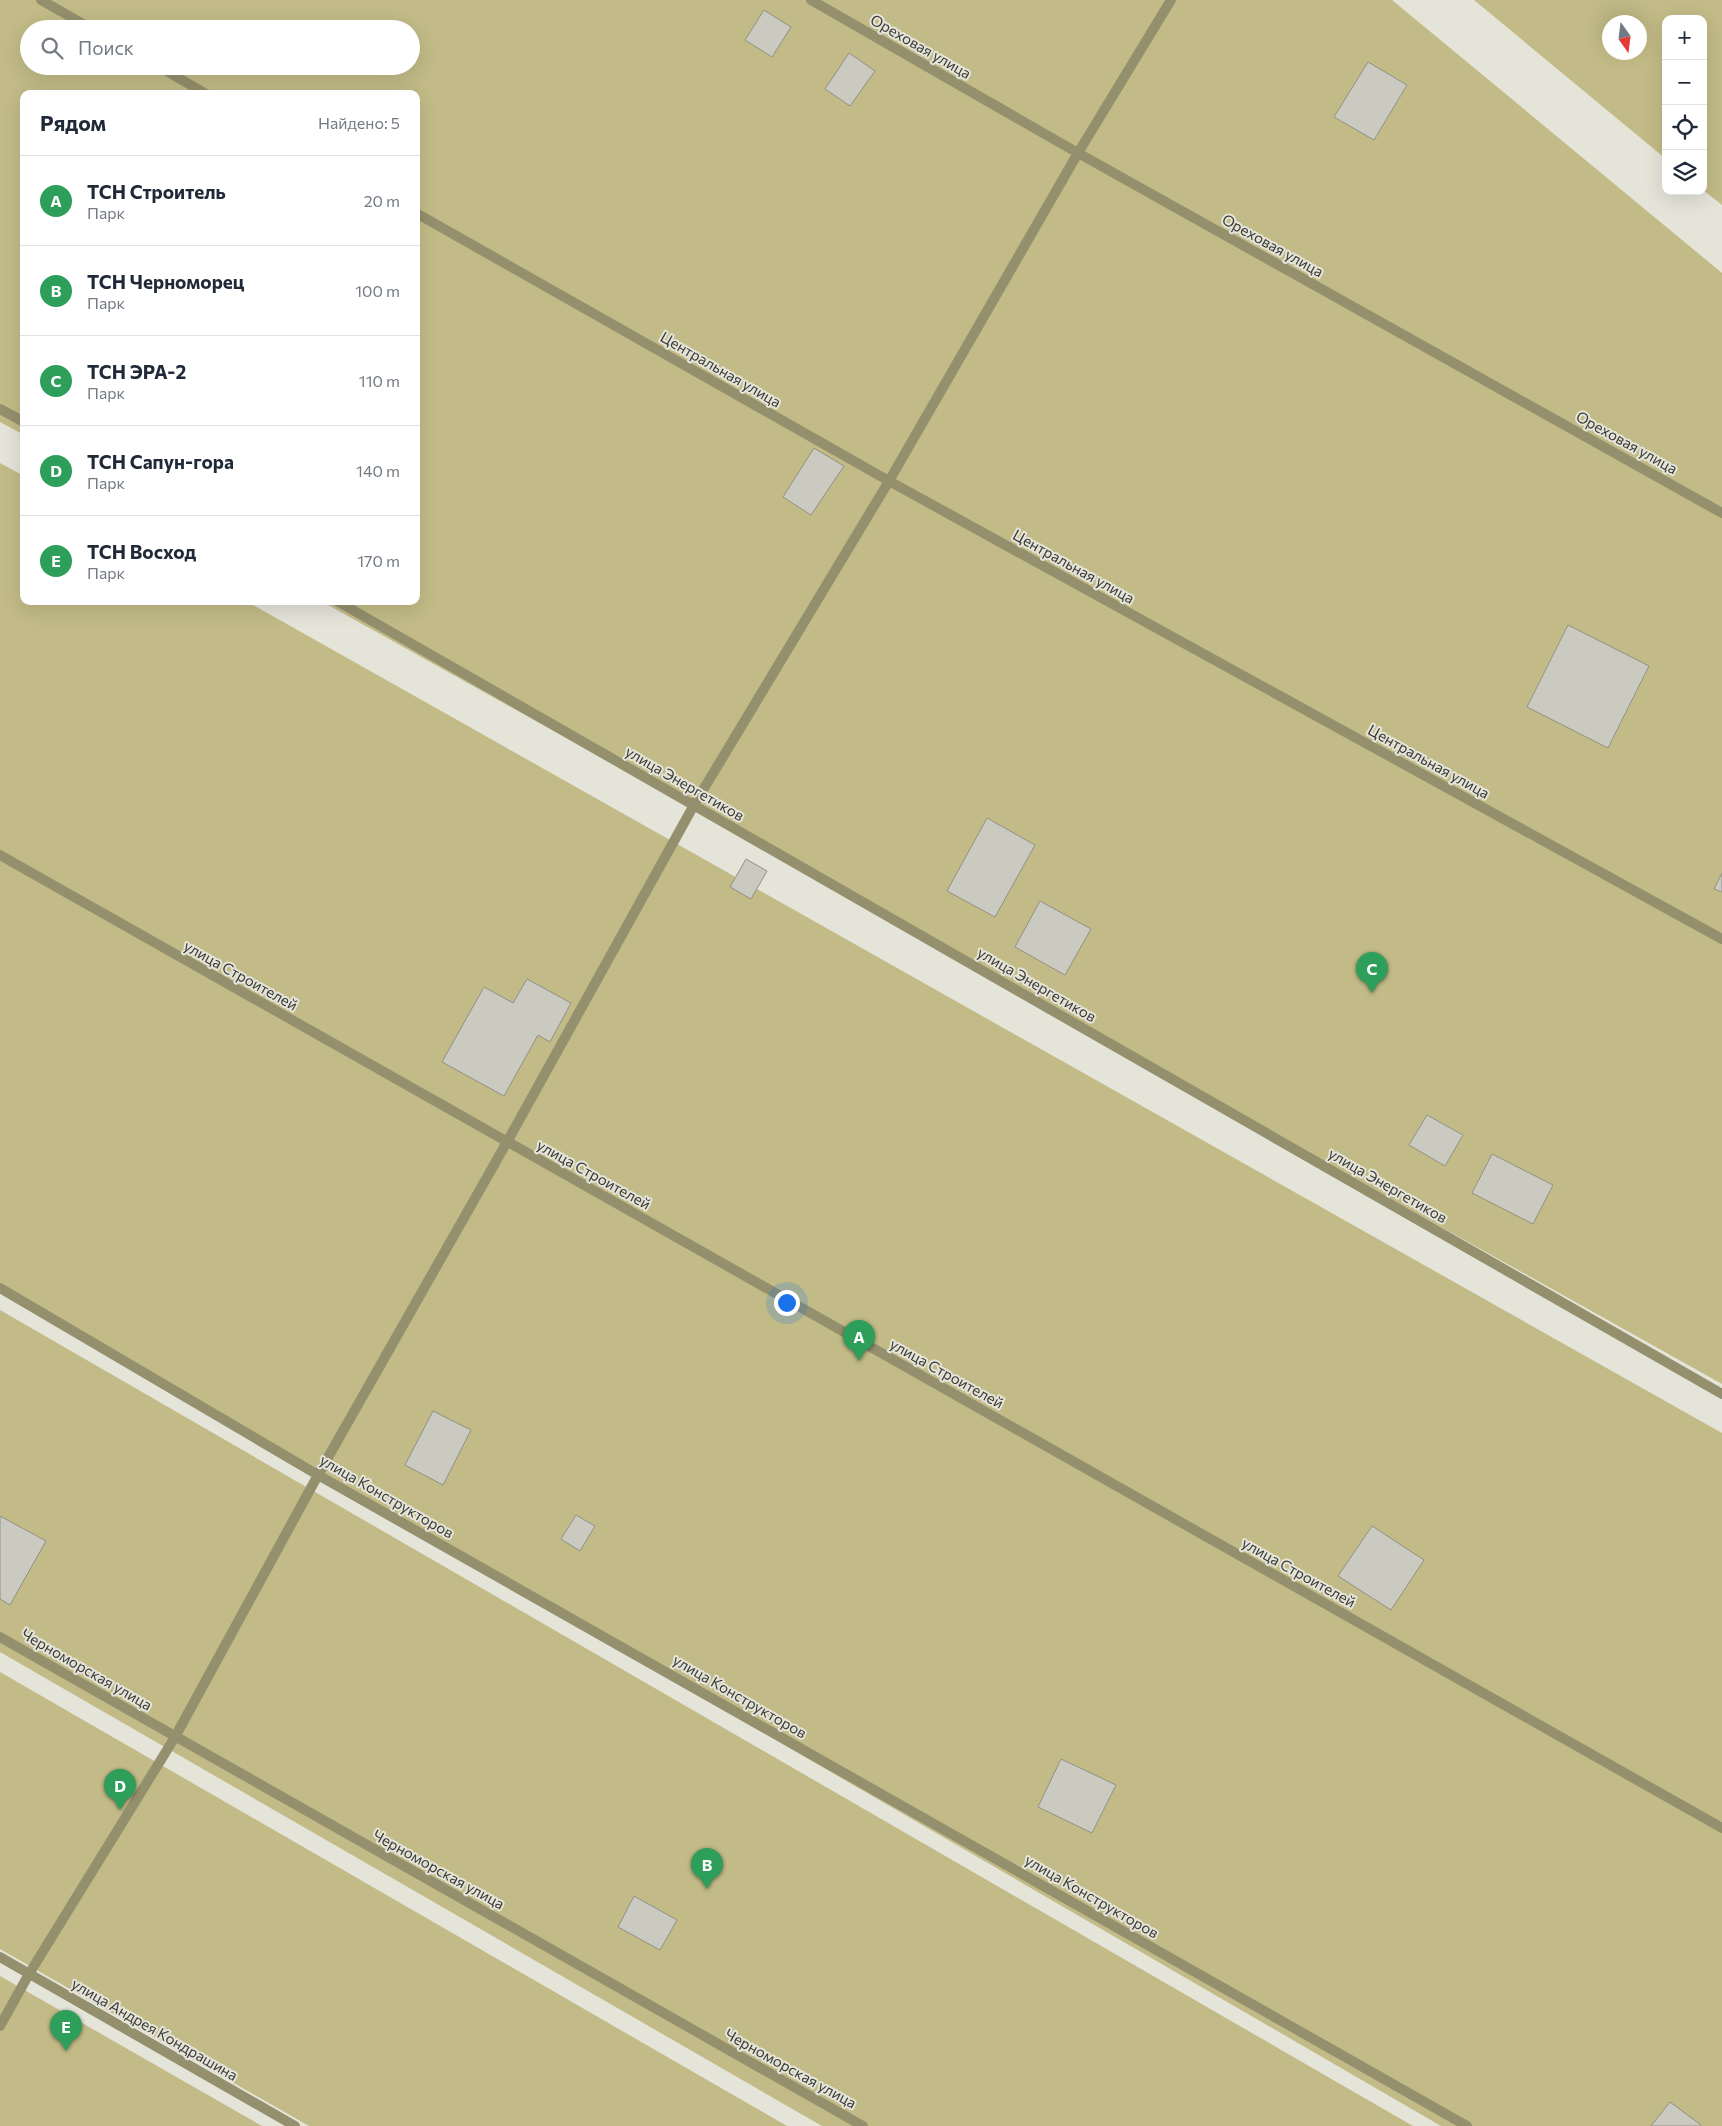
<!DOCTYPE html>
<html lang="ru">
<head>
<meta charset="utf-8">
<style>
  :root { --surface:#fff; --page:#f2f2f3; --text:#1f2937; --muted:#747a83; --line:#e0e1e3; --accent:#0b8043 }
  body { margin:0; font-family:Commissioner,sans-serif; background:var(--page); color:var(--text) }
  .controls { position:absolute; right:15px; top:15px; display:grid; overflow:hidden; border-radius:10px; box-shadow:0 5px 20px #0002 }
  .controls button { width:45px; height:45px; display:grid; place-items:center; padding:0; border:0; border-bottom:1px solid var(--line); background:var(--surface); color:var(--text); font:25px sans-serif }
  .compass { position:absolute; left:1602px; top:15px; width:45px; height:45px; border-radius:50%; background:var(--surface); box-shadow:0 5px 20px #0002; rotate:166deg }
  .you { position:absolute; left:786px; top:1302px; width:18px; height:18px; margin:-12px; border:4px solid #fff; border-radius:50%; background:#1a73e8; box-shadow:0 0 0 8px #1a73e833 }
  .badge { display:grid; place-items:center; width:32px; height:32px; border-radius:50%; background:var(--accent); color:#fff; font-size:16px; font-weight:700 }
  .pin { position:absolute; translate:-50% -41px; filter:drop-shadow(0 1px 2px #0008) }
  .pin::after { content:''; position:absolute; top:26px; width:18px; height:15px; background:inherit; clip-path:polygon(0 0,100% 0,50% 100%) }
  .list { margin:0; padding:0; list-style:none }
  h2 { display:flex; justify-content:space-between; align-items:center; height:65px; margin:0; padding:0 20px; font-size:21px }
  h2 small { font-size:16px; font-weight:400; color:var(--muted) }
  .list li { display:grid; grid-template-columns:32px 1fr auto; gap:15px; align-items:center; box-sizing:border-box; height:90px; padding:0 20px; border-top:1px solid var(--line) }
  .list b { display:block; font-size:19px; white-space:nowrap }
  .list p { margin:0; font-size:16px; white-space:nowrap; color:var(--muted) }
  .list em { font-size:16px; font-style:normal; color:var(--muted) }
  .icon { flex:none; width:28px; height:28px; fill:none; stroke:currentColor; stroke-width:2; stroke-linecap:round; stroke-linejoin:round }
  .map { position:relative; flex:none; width:1722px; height:2126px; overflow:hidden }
  .search { position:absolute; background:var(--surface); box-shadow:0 5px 20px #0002; left:20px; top:20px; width:400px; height:55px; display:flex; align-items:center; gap:12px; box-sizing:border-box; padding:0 18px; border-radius:28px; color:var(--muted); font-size:19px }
  .panel { position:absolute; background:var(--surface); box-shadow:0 5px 20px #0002; left:20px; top:90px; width:400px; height:515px; border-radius:10px }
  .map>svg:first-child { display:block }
  .green { fill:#c2bb87; fill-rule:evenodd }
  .building { fill:#cbcac0; stroke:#919086 }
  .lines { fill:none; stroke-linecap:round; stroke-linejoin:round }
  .service { stroke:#948f6d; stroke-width:10 }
  .labels { text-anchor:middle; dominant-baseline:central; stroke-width:4; stroke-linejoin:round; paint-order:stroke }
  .street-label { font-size:15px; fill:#3b3a36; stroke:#e5e4d9 }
</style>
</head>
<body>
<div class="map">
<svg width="1722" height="2126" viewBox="0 0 1722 2126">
  <rect width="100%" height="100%" fill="#e5e4d9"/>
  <path class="green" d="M 0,0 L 1392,0 L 1722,273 L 1722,1384 L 321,601 L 416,601 L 416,94 L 24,94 L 24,435 L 0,422 ZM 29,29 L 411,29 L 411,66 L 29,66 Z
    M 1474,0 L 1722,0 L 1722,205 L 1703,190 L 1703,19 L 1666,19 L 1666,159 ZM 1640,22 L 1640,52 L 1610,52 L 1610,22 Z
    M 0,463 L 24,476 L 24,601 L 246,601 L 1722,1433 L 1722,2126 L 1441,2126 L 0,1290 Z
    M 0,1310 L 1413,2126 L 822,2126 L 0,1652 Z
    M 0,1672 L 787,2126 L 309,2126 L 0,1949 Z
    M 0,1976 L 262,2126 L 0,2126 Z"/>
  <path class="building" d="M 764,10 L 791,27 L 772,57 L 745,40 Z
    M 849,53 L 875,71 L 850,106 L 825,89 Z
    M 1368,62 L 1407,85 L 1374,140 L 1334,117 Z
    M 814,448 L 844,466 L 811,515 L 783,497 Z
    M 1568,625 L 1649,666 L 1608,748 L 1527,707 Z
    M 987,818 L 1035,845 L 995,917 L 947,891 Z
    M 746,859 L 767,871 L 751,899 L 730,887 Z
    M 1722,873 L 1722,892 L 1714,889 Z
    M 1040,901 L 1091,929 L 1065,975 L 1015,947 Z
    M 527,979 L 571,1003 L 550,1042 L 538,1035 L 504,1096 L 442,1062 L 484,987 L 513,1003 Z
    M 1427,1115 L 1463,1135 L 1445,1166 L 1409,1145 Z
    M 1492,1154 L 1553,1185 L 1533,1224 L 1472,1193 Z
    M 433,1411 L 471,1430 L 443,1485 L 405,1465 Z
    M 576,1515 L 595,1526 L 580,1551 L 561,1539 Z
    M 0,1516 L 46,1541 L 10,1605 L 0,1599 Z
    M 1372,1526 L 1424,1560 L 1391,1610 L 1338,1576 Z
    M 1061,1759 L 1116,1785 L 1092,1833 L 1038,1807 Z
    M 634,1896 L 677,1920 L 660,1950 L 618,1927 Z
    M 1670,2102 L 1701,2125 L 1700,2126 L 1651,2126 Z"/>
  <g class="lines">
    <path class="service" d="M 41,0 L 92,29
      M 811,0 L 1078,153 L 1722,513
      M 158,66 L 206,94
      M 416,213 L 889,481 L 1722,939
      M 0,409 L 24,422
      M 337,601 L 1722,1394
      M 0,855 L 1722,1828
      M 0,1288 L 318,1475 L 1467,2126
      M 0,1637 L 863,2126
      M 0,1957 L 295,2126
      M 0,2026 L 29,1974 L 175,1737 L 318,1475 L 507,1142 L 694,805 L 889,481 L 1078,153 L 1171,0"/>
  </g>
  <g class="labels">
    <g class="street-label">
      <text transform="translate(921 46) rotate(30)">Ореховая улица</text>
      <text transform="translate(1273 245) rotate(29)">Ореховая улица</text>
      <text transform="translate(721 369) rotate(30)">Центральная улица</text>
      <text transform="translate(1627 442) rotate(29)">Ореховая улица</text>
      <text transform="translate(1074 566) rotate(29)">Центральная улица</text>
      <text transform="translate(1429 761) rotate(29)">Центральная улица</text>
      <text transform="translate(685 783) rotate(30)">улица Энергетиков</text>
      <text transform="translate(241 975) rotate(29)">улица Строителей</text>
      <text transform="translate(1037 984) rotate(30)">улица Энергетиков</text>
      <text transform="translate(594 1174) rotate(29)">улица Строителей</text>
      <text transform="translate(1388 1185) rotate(30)">улица Энергетиков</text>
      <text transform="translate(947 1373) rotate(29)">улица Строителей</text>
      <text transform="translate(387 1496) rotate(30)">улица Конструкторов</text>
      <text transform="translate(1299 1572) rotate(29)">улица Строителей</text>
      <text transform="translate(87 1669) rotate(30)">Черноморская улица</text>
      <text transform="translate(740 1696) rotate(30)">улица Конструкторов</text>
      <text transform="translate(439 1869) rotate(29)">Черноморская улица</text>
      <text transform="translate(1092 1896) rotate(30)">улица Конструкторов</text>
      <text transform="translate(155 2029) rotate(30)">улица Андрея Кондрашина</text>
      <text transform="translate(791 2068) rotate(29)">Черноморская улица</text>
    </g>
  </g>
</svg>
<div class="controls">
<button>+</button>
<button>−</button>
<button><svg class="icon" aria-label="locate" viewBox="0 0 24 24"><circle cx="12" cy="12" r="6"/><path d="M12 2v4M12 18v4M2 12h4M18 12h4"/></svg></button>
<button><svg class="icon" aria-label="layers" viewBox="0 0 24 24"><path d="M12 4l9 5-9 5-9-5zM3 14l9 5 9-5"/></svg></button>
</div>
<svg class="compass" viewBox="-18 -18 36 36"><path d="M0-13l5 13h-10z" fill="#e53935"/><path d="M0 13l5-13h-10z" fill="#747a83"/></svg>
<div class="you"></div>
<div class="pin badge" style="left:859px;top:1361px;background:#2e9e5b">A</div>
<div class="pin badge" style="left:707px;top:1889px;background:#2e9e5b">B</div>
<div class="pin badge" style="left:1372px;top:993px;background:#2e9e5b">C</div>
<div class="pin badge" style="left:120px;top:1810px;background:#2e9e5b">D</div>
<div class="pin badge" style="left:66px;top:2051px;background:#2e9e5b">E</div>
<div class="search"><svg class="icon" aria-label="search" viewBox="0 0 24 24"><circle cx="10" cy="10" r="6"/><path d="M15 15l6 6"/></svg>Поиск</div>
<section class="panel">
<h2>Рядом<small>Найдено: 5</small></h2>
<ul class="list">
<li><span class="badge" style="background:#2e9e5b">A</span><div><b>ТСН Строитель</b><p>Парк</p></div><em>20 m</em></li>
<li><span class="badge" style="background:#2e9e5b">B</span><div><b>ТСН Черноморец</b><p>Парк</p></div><em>100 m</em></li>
<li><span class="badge" style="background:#2e9e5b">C</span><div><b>ТСН ЭРА-2</b><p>Парк</p></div><em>110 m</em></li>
<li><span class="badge" style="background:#2e9e5b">D</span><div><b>ТСН Сапун-гора</b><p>Парк</p></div><em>140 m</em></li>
<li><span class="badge" style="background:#2e9e5b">E</span><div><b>ТСН Восход</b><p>Парк</p></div><em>170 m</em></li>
</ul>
</section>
</div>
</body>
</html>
